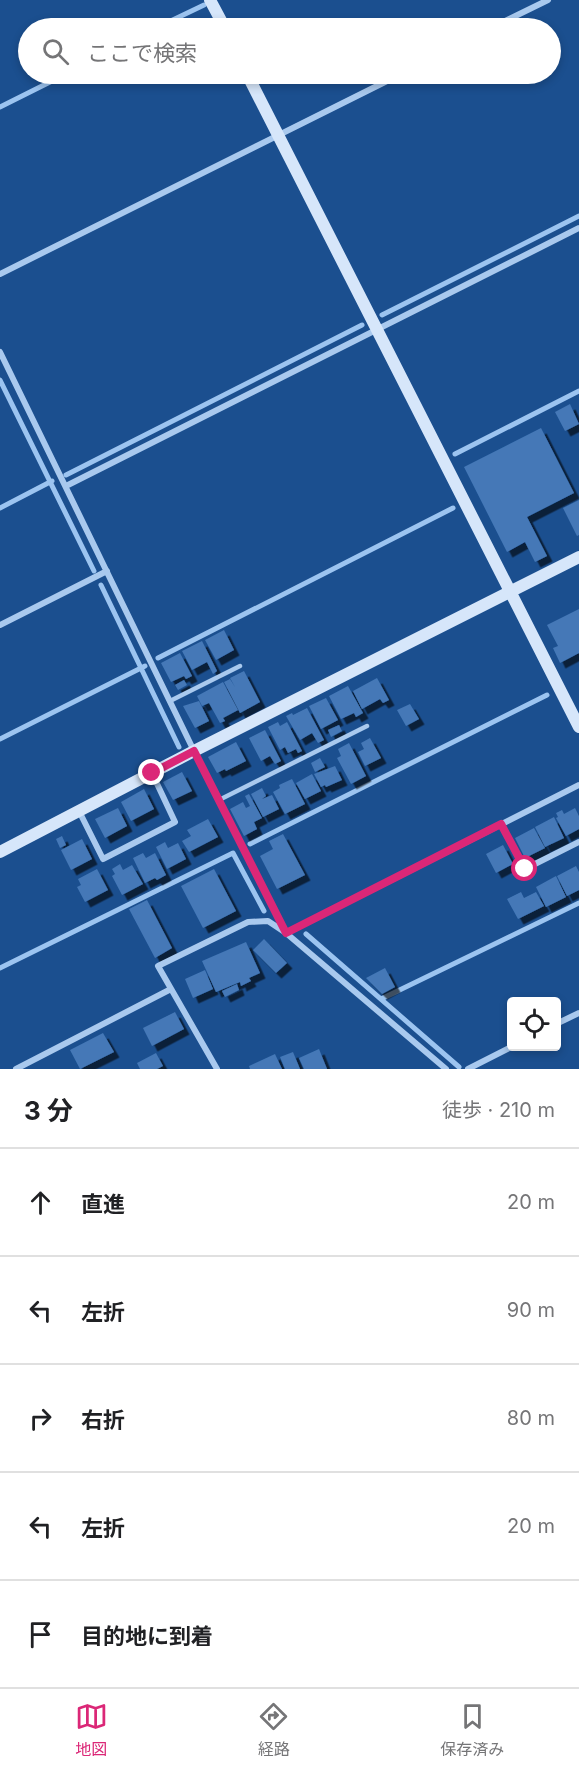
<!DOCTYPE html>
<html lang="ja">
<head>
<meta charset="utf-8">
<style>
  :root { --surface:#fff; --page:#f2f2f2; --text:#202124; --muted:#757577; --line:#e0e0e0; --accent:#db2777 }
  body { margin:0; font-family:Inter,"Noto Sans JP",sans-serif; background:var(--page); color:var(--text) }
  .controls { position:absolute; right:18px; bottom:18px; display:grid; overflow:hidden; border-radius:6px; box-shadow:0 3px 9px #0003 }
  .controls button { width:54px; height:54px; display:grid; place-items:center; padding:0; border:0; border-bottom:2px solid var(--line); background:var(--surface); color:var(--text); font:30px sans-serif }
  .stop { position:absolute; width:18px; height:18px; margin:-14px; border:4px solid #db2777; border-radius:50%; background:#fff }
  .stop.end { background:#db2777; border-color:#fff; box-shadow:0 2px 6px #0008 }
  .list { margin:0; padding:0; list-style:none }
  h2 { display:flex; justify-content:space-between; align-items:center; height:78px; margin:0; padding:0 24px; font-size:26px }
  h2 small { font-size:20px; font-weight:400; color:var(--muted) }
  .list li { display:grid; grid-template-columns:39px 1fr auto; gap:18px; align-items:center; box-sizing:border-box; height:108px; padding:0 24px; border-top:2px solid var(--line) }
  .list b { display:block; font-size:22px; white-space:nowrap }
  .list em { font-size:20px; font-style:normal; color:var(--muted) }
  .icon { flex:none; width:33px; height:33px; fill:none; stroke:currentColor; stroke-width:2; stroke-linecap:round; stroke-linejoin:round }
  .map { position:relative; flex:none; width:579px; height:1069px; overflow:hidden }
  .search { position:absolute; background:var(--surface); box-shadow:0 3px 9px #0003; left:18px; right:18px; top:18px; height:66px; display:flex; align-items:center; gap:15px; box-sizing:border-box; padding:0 21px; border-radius:33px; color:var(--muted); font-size:22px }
  .sheet { height:618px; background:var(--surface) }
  nav { display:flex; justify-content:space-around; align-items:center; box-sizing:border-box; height:84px; border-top:2px solid var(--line); background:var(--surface); font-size:16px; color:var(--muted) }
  nav a { display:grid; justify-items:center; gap:3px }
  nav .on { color:var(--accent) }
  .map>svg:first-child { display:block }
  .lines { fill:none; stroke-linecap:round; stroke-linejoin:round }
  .stream { stroke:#9cc4f0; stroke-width:5 }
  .building { fill:#4478b7; filter:url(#shadow) }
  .lane { stroke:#a9c9ee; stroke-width:4.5 }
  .street { stroke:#a9c9ee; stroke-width:6 }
  .secondary { stroke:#d6e6fa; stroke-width:12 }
  .route { stroke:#db2777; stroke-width:8 }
</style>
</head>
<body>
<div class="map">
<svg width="579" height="1069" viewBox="0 0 579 1069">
  <defs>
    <filter id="shadow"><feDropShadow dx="5.5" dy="5.5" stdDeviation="0" flood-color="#0009"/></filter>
  </defs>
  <rect width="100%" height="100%" fill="#1b4f8f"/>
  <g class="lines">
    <path class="stream" d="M 156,28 L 204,5
      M 0,107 L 66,74
      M 382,315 L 579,216
      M 0,380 L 94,571
      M 455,454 L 579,391
      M 66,475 L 362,325
      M 0,508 L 52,481
      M 101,585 L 179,747
      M 158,658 L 453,508
      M 0,739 L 145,666
      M 250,844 L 547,695
      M 306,934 L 459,1067
      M 0,968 L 233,853 L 264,911
      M 381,999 L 579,903"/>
  </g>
  <path class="building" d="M 570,404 L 579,424 L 565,431 L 555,412 Z
    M 541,428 L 574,493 L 527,517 L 547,556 L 535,562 L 525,542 L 507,552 L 464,467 Z
    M 579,500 L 579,535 L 577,536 L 563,508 Z
    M 579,609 L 579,653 L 560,663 L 553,648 L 558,646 L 547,625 Z
    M 224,630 L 234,650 L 216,660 L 205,640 Z
    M 202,641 L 217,671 L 213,674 L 207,662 L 192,670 L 182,651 Z
    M 180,653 L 192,676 L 186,679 L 184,676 L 171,682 L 161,663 Z
    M 244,671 L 260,702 L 240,713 L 224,682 L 230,679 L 235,687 L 230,678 Z
    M 377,678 L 389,700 L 383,703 L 380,699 L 362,709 L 353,691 Z
    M 184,680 L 187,685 L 178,690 L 175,685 Z
    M 223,682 L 238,710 L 223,718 L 225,721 L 220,723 L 209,703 L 202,706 L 197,696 Z
    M 348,686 L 363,713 L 356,717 L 354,713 L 341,719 L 329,696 Z
    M 326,698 L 338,720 L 321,729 L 309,706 Z
    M 199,701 L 209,721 L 195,728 L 183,706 Z
    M 410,704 L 419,719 L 406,726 L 397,710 Z
    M 307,708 L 324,740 L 318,743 L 312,733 L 300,740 L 286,716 L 292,713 L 293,715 Z
    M 278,722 L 280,726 L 287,722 L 302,751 L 298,753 L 296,749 L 288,753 L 285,747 L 280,750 L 268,727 Z
    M 339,725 L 342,731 L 331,737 L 328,730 Z
    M 265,730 L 281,761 L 275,764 L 270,756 L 261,761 L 249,738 Z
    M 370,738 L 381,758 L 365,766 L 358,752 L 364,749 L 361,743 Z
    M 236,742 L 246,761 L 226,771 L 225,769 L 217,773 L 208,757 Z
    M 349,743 L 366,776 L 351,784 L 337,758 L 341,756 L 338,749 Z
    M 320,758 L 325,767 L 315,772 L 311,763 Z
    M 335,766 L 342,780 L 326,787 L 325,785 L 321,787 L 314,774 Z
    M 182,772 L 192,791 L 173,800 L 163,782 Z
    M 312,774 L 321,791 L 305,799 L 296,783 Z
    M 292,779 L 305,804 L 285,814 L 273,792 L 280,788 L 279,785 Z
    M 262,788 L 266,796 L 262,799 L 272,795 L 279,809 L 263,817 L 251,794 Z
    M 144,789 L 154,809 L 131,821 L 121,802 Z
    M 249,794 L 262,818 L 254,822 L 257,829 L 244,836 L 230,809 L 243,802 L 246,808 L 250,806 L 245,796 Z
    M 118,808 L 127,826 L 105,838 L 95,819 Z
    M 575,808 L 579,816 L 579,829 L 566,836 L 556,818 L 558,817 L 556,813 L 562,810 L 564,814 Z
    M 554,817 L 564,838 L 545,847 L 535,827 Z
    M 208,819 L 218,837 L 189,852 L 182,841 L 191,836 L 187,830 Z
    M 534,828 L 545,848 L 525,858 L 515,838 Z
    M 283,834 L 305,875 L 277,889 L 260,856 L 273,849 L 269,841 Z
    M 62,836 L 66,845 L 60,848 L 56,839 Z
    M 82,839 L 92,859 L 71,870 L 61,850 Z
    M 165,842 L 168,848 L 178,843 L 186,859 L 167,869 L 156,847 Z
    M 503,845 L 513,864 L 496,873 L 486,854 Z
    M 143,853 L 146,858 L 155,853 L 166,875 L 157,880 L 155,878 L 145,883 L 133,858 Z
    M 120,864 L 123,870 L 132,865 L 143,884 L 122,895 L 112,876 L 115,874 L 112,869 Z
    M 576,866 L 579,872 L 579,890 L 567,896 L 557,876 Z
    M 97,869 L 108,890 L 85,902 L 77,887 L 81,885 L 78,879 Z
    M 214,869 L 236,911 L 203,928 L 181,886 Z
    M 556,876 L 566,897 L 546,907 L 536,887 Z
    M 521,892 L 524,898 L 536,892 L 544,906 L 518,919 L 507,899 Z
    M 147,900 L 172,948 L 155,958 L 129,909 Z
    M 264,939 L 287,963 L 276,973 L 253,950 Z
    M 246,942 L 260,973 L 249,978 L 251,981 L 241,986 L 240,982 L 216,992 L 202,961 Z
    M 385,968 L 395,987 L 382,994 L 366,978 Z
    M 205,970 L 213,989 L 193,998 L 185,979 Z
    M 237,984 L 239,990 L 225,997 L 222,991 Z
    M 175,1012 L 184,1029 L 152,1046 L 143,1028 Z
    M 103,1033 L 114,1052 L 80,1069 L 70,1050 Z
    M 319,1049 L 327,1069 L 304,1069 L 299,1058 Z
    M 293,1052 L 300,1069 L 285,1069 L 280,1057 Z
    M 156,1053 L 163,1066 L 157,1069 L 140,1069 L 137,1063 Z
    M 275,1054 L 282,1069 L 250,1069 L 249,1066 Z"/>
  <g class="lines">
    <path class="lane" d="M 170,701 L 240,666
      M 219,800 L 367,726"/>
    <path class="street" d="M 491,28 L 548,0
      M 0,274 L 401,74
      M 0,352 L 194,751 L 286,933 L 446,1069
      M 66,486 L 579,228
      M 0,625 L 107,571
      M 79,811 L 103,859 L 175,822 L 152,773
      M 501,824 L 525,869 L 579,842
      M 556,1024 L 579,1013
      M 16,1069 L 171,989
      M 217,1069 L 158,966 L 248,922 L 268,921 L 286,933 L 579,785
      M 468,1069 L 513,1046"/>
    <path class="secondary" d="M 210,0 L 225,28
      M 247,74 L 579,727
      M 0,852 L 194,751 L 579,557"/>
  </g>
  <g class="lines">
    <path class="route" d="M 152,773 L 194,751 L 286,933 L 501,824 L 525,869"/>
  </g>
</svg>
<div class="controls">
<button><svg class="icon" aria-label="locate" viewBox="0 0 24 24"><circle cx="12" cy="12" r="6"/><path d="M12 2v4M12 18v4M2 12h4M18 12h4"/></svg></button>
</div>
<div class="stop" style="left:525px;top:869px"></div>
<div class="stop end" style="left:152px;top:773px"></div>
<div class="search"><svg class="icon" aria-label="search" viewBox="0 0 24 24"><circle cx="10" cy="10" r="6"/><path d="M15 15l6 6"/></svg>ここで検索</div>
</div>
<section class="sheet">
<h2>3 分<small>徒歩 · 210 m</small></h2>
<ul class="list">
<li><svg class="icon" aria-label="ahead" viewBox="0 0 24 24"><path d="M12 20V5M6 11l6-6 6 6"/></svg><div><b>直進</b></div><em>20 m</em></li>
<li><svg class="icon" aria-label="left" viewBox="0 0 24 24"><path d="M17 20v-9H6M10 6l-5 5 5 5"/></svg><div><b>左折</b></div><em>90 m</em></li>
<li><svg class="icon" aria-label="right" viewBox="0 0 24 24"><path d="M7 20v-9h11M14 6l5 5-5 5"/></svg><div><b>右折</b></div><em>80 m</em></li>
<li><svg class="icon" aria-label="left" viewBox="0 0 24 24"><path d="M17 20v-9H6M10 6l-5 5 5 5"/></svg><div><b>左折</b></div><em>20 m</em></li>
<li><svg class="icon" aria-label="arrive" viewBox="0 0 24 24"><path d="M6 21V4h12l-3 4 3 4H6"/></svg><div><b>目的地に到着</b></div></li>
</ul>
</section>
<nav>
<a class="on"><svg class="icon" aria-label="map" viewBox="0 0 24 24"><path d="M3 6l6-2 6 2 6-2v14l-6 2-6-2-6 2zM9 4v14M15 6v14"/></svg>地図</a>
<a><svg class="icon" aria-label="directions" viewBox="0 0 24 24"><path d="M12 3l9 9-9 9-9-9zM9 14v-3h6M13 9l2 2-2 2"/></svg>経路</a>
<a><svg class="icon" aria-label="saved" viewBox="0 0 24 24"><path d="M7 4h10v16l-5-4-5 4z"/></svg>保存済み</a>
</nav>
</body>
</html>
